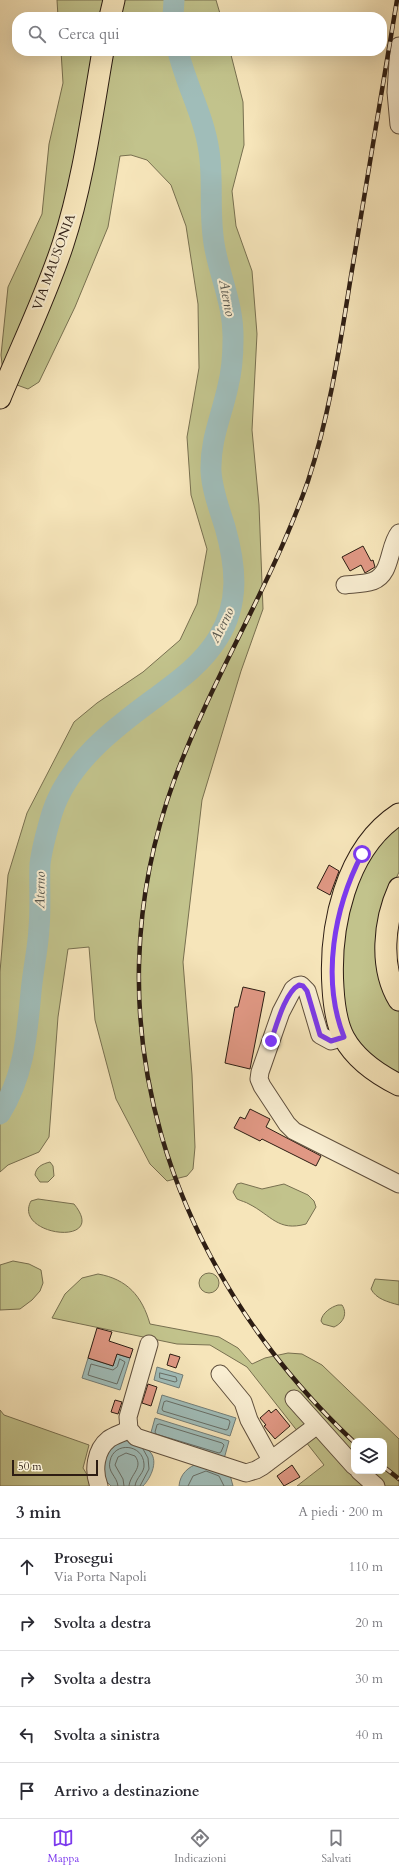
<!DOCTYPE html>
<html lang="it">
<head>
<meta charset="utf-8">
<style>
  :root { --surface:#fff; --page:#f7f7f7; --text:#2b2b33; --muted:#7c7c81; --line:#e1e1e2; --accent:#7c3aed }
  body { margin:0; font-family:Cardo,serif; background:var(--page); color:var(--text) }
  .controls { position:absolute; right:12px; bottom:12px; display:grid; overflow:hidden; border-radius:8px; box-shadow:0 4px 16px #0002 }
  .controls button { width:36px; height:36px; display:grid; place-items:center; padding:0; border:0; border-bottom:1px solid var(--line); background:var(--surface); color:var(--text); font:20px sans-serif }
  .scale { position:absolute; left:12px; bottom:10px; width:86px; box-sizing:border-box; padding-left:4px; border:2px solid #2d1d13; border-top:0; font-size:11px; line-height:14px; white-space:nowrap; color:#2d1d13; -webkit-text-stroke:3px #f9eed2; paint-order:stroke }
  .stop { position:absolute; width:12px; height:12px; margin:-9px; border:3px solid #7c3aed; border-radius:50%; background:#fff }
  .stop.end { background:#7c3aed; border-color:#fff; box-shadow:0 1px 4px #0008 }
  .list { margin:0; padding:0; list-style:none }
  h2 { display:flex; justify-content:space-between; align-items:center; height:52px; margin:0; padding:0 16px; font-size:17px }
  h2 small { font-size:13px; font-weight:400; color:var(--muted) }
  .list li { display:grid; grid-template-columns:26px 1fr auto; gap:12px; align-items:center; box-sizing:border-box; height:56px; padding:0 16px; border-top:1px solid var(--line) }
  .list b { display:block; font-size:15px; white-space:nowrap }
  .list p { margin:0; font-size:13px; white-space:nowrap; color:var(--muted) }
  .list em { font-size:13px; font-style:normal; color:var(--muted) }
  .icon { flex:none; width:22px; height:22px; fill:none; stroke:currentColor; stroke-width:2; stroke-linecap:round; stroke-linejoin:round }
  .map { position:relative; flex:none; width:399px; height:1486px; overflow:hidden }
  .search { position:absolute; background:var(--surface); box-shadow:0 4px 16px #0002; left:12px; right:12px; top:12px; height:44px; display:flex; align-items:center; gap:10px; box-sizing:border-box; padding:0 14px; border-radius:16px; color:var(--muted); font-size:15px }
  .sheet { height:332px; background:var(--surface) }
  nav { display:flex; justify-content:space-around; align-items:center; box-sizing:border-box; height:56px; border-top:1px solid var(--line); background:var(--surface); font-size:11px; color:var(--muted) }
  nav a { display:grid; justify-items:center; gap:2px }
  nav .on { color:var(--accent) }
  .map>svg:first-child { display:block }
  .green { fill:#c2c38c; stroke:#787050; fill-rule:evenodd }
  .water { fill:#a0bdb9; stroke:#727d77 }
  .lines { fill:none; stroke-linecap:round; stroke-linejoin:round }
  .shore { stroke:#666d66; stroke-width:1 }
  .river { stroke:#a0bdb9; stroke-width:21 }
  .building { fill:#e09884; stroke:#2d1d13 }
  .minor-casing { stroke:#5f4f3d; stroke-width:19 }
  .major-casing { stroke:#2d1d13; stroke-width:23 }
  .minor { stroke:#f9eed2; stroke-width:17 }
  .major { stroke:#f6e5ba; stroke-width:21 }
  .rail-casing { stroke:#2d1d13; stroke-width:4.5 }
  .rail { stroke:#f9eed2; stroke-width:3; stroke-dasharray:9; stroke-linecap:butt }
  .route { stroke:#7c3aed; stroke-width:5 }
  .labels { text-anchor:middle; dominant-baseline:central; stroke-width:4; stroke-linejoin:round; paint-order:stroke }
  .street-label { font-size:13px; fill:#2d1d13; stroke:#f9eed2 }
  .water-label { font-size:14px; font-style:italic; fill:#55554d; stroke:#f9eed2 }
</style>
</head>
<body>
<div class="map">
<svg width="399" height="1486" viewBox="0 0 399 1486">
  <rect width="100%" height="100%" fill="#f6e5ba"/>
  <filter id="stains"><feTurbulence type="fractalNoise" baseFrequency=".005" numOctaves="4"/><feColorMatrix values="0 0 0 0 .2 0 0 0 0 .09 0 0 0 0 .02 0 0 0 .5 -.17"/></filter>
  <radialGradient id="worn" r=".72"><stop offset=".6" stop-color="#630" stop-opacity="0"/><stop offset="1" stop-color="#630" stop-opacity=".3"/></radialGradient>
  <path class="green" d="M 57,0 L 216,0 L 221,17 L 58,17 Z
    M 61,51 L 230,51 L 243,102 L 244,145 L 232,191 L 236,226 L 252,271 L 257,334 L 252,430 L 259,505 L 263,609 L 241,671 L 202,800 L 183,962 L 192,1075 L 195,1147 L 193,1169 L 187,1176 L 167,1181 L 150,1164 L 116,1099 L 95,1020 L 89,947 L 68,949 L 58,1017 L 49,1137 L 39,1152 L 8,1165 L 0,1172 L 0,972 L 8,875 L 27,813 L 74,722 L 97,703 L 143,672 L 180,640 L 197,604 L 207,549 L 191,495 L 187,437 L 199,368 L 198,304 L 186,226 L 171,185 L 147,160 L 131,155 L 120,156 L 108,227 L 75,307 L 39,382 L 28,389 L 17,385 L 3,373 L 1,355 L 8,287 L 42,214 L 49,144 L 63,83 Z
    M 399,822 L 399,872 L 393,885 L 399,1008 L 399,1077 C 388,1069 373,1062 364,1052 C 328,1011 341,903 367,859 C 376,846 389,834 399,822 Z
    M 50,1162 L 53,1166 L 54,1176 L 48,1182 L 40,1182 L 35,1175 C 36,1167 42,1164 50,1162 Z
    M 241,1183 L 262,1189 L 284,1184 L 308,1195 L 314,1201 L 316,1207 L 306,1224 C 278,1232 271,1215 249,1204 C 246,1202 241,1201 237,1199 L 233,1192 L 237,1184 Z
    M 38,1199 L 74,1204 C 110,1248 12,1236 31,1201 Z
    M 13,1261 L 29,1264 L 41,1270 L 43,1283 L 40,1291 L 32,1300 L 20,1309 L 0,1310 L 0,1265 Z
    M199 1283a10 10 0 1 1 20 0a10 10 0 1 1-20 0Z
    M 98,1274 C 127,1279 142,1296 150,1324 L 219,1337 L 238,1348 L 252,1364 L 265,1358 L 288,1353 L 302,1354 L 322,1365 L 399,1439 L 399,1486 L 297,1486 L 324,1465 L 247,1367 L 210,1345 L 177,1344 L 52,1318 L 65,1294 L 82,1278 ZM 354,1441 L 384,1441 L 384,1471 L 354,1471 Z
    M 375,1279 L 399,1281 L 399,1305 C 388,1302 376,1299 371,1289 Z
    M 338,1305 L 342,1305 C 348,1314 343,1323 334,1327 L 323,1324 L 321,1321 C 322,1313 331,1307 338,1305 Z
    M 0,1410 L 4,1415 L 89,1445 L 83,1468 L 94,1486 L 0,1486 Z"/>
  <path class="water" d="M 117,1354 L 130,1358 L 120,1390 L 82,1378 L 88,1358 L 113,1366 Z
    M 157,1367 L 183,1375 L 179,1388 L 154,1380 Z
    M 162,1395 L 236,1418 L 230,1436 L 157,1413 Z
    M 155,1418 L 229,1441 L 224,1459 L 150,1436 Z
    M 125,1438 C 132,1442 142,1445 148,1450 C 160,1459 151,1478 143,1486 L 111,1486 L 104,1479 L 103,1453 Z
    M 199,1463 L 230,1475 L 233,1486 L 179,1486 C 180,1474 188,1467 199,1463 Z"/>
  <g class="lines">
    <path class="shore" d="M 120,1359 L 125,1362 L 117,1384 L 88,1375 L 91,1364 L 113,1370 L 117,1367 Z
      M 160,1373 L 176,1377 L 177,1381 L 175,1382 L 160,1378 Z
      M 167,1401 L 229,1420 L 230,1422 L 228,1429 L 226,1430 L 163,1411 L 162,1409 L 164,1402 Z
      M 160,1424 L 222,1443 L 224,1445 L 221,1452 L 219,1453 L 156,1434 L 155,1432 L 157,1425 Z
      M 118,1486 C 117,1476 107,1472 110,1461 C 114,1441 143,1444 144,1464 C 145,1473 136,1477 135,1486
      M 124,1486 L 123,1479 L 115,1465 L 118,1457 L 126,1453 L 135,1456 C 144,1468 130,1474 129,1486
      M 140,1486 L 149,1469 L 148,1458 L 143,1449
      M 188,1486 L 193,1476 L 206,1471 L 219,1476 L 224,1486"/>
    <path class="river" d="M 173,17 L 174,0
      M 0,1114 C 24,1076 27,1035 31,992 C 33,970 38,949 39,928 C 41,907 39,885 40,864 C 42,847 47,830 52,813 C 68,763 114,728 155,698 C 178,681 202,664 218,638 C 240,603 236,566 225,527 C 219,508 212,490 211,471 C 210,439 222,415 228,386 C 232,370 233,355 233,340 C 234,307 221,280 215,249 C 208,216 214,183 209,151 C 204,116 186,85 178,51"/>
  </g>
  <path class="building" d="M 363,546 L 371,561 L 373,560 L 375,567 L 365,573 L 361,565 L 350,571 L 342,557 Z
    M 329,865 L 339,871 L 330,895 L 317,888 Z
    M 243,987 L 265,992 L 250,1069 L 225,1063 L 235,1007 L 238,1007 Z
    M 250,1109 L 270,1119 L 266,1127 L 321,1156 L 316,1166 L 262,1139 L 260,1141 L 234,1128 L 240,1117 L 245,1119 Z
    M 97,1328 L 112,1332 L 109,1341 L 133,1349 L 130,1358 L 117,1354 L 113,1366 L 88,1358 Z
    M 170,1354 L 180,1357 L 176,1368 L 167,1365 Z
    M 148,1384 L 157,1387 L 151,1406 L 142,1403 Z
    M 115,1400 L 122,1402 L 118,1414 L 111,1412 Z
    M 276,1409 L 290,1426 L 275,1439 L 264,1426 L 266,1425 L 260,1418 L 269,1410 L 271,1413 Z
    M 292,1465 L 300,1477 L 284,1486 L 277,1476 Z"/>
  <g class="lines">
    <defs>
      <path id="minor" d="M 399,46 L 396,92 L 399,125
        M 345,585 C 354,584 364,584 373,581 C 392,574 388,547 399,533
        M 344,1037 L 331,1041 L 320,1035 L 307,991 L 301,985 L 297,986 L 293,989 L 281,1012 L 260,1072 L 259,1079 L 262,1086 L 287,1124 L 294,1131 L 399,1184
        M 149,1344 L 128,1417 L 129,1429 L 136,1437 L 246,1473 L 256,1470 L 263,1466 L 316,1426
        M 220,1374 L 243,1402 L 249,1420 L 271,1460
        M 294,1399 L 354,1466
        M 359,1471 L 376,1486
        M 99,1486 C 93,1471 95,1450 109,1439 C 115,1435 123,1433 129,1429"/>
      <path id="major" d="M 110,17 L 114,0
        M 0,398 C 21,347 46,296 63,244 C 83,183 92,114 103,51
        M 399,814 C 345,849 329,928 333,988 C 334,1005 336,1023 344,1038 C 356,1060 377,1074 399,1085
        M 399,888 C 384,921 379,967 399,1000"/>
    </defs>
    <use href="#minor" class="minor-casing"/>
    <use href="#major" class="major-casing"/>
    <use href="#minor" class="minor"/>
    <use href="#major" class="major"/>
    <defs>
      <path id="rail" d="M 354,1442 C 170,1269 85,1022 175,778 C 213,676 272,584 308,481 C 330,414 340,344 351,276 C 366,184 382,92 397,0
        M 384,1467 L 399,1479"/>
    </defs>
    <use href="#rail" class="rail-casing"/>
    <use href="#rail" class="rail"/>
  </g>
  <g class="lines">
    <path class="route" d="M 271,1041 C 276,1027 285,992 299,985 L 303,986 L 307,991 L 320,1035 L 331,1041 L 344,1037 C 321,979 334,908 362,854"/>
  </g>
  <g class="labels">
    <g class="street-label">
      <text transform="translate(54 262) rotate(-70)">VIA MAUSONIA</text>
    </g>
    <g class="water-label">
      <text transform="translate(227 298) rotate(79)">Aterno</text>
      <text transform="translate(222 625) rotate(-64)">Aterno</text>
      <text transform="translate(40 890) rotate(-89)">Aterno</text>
    </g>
  </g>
  <rect width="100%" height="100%" filter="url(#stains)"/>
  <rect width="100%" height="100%" fill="url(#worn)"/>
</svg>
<div class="controls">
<button><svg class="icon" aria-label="layers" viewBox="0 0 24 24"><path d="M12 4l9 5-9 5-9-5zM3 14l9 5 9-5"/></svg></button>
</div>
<div class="scale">50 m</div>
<div class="stop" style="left:362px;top:854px"></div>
<div class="stop end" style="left:271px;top:1041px"></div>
<div class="search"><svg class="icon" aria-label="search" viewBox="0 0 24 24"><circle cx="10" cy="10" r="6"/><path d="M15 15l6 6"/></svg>Cerca qui</div>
</div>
<section class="sheet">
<h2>3 min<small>A piedi · 200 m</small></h2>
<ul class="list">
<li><svg class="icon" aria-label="ahead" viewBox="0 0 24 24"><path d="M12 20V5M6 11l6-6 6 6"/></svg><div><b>Prosegui</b><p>Via Porta Napoli</p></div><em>110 m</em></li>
<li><svg class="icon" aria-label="right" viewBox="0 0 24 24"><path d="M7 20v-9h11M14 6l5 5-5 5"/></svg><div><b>Svolta a destra</b></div><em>20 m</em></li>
<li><svg class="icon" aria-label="right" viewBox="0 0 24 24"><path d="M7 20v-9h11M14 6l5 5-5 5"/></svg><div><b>Svolta a destra</b></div><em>30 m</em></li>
<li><svg class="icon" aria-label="left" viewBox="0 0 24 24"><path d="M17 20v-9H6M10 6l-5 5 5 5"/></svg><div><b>Svolta a sinistra</b></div><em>40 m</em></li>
<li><svg class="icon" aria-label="arrive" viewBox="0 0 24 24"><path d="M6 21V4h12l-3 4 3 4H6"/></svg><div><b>Arrivo a destinazione</b></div></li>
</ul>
</section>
<nav>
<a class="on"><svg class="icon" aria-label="map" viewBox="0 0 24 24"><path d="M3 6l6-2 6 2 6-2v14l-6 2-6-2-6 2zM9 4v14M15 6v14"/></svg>Mappa</a>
<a><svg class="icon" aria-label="directions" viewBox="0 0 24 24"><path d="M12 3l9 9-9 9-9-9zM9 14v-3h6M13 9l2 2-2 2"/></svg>Indicazioni</a>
<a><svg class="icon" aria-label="saved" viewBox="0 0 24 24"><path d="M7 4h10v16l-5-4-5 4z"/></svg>Salvati</a>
</nav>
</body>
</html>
